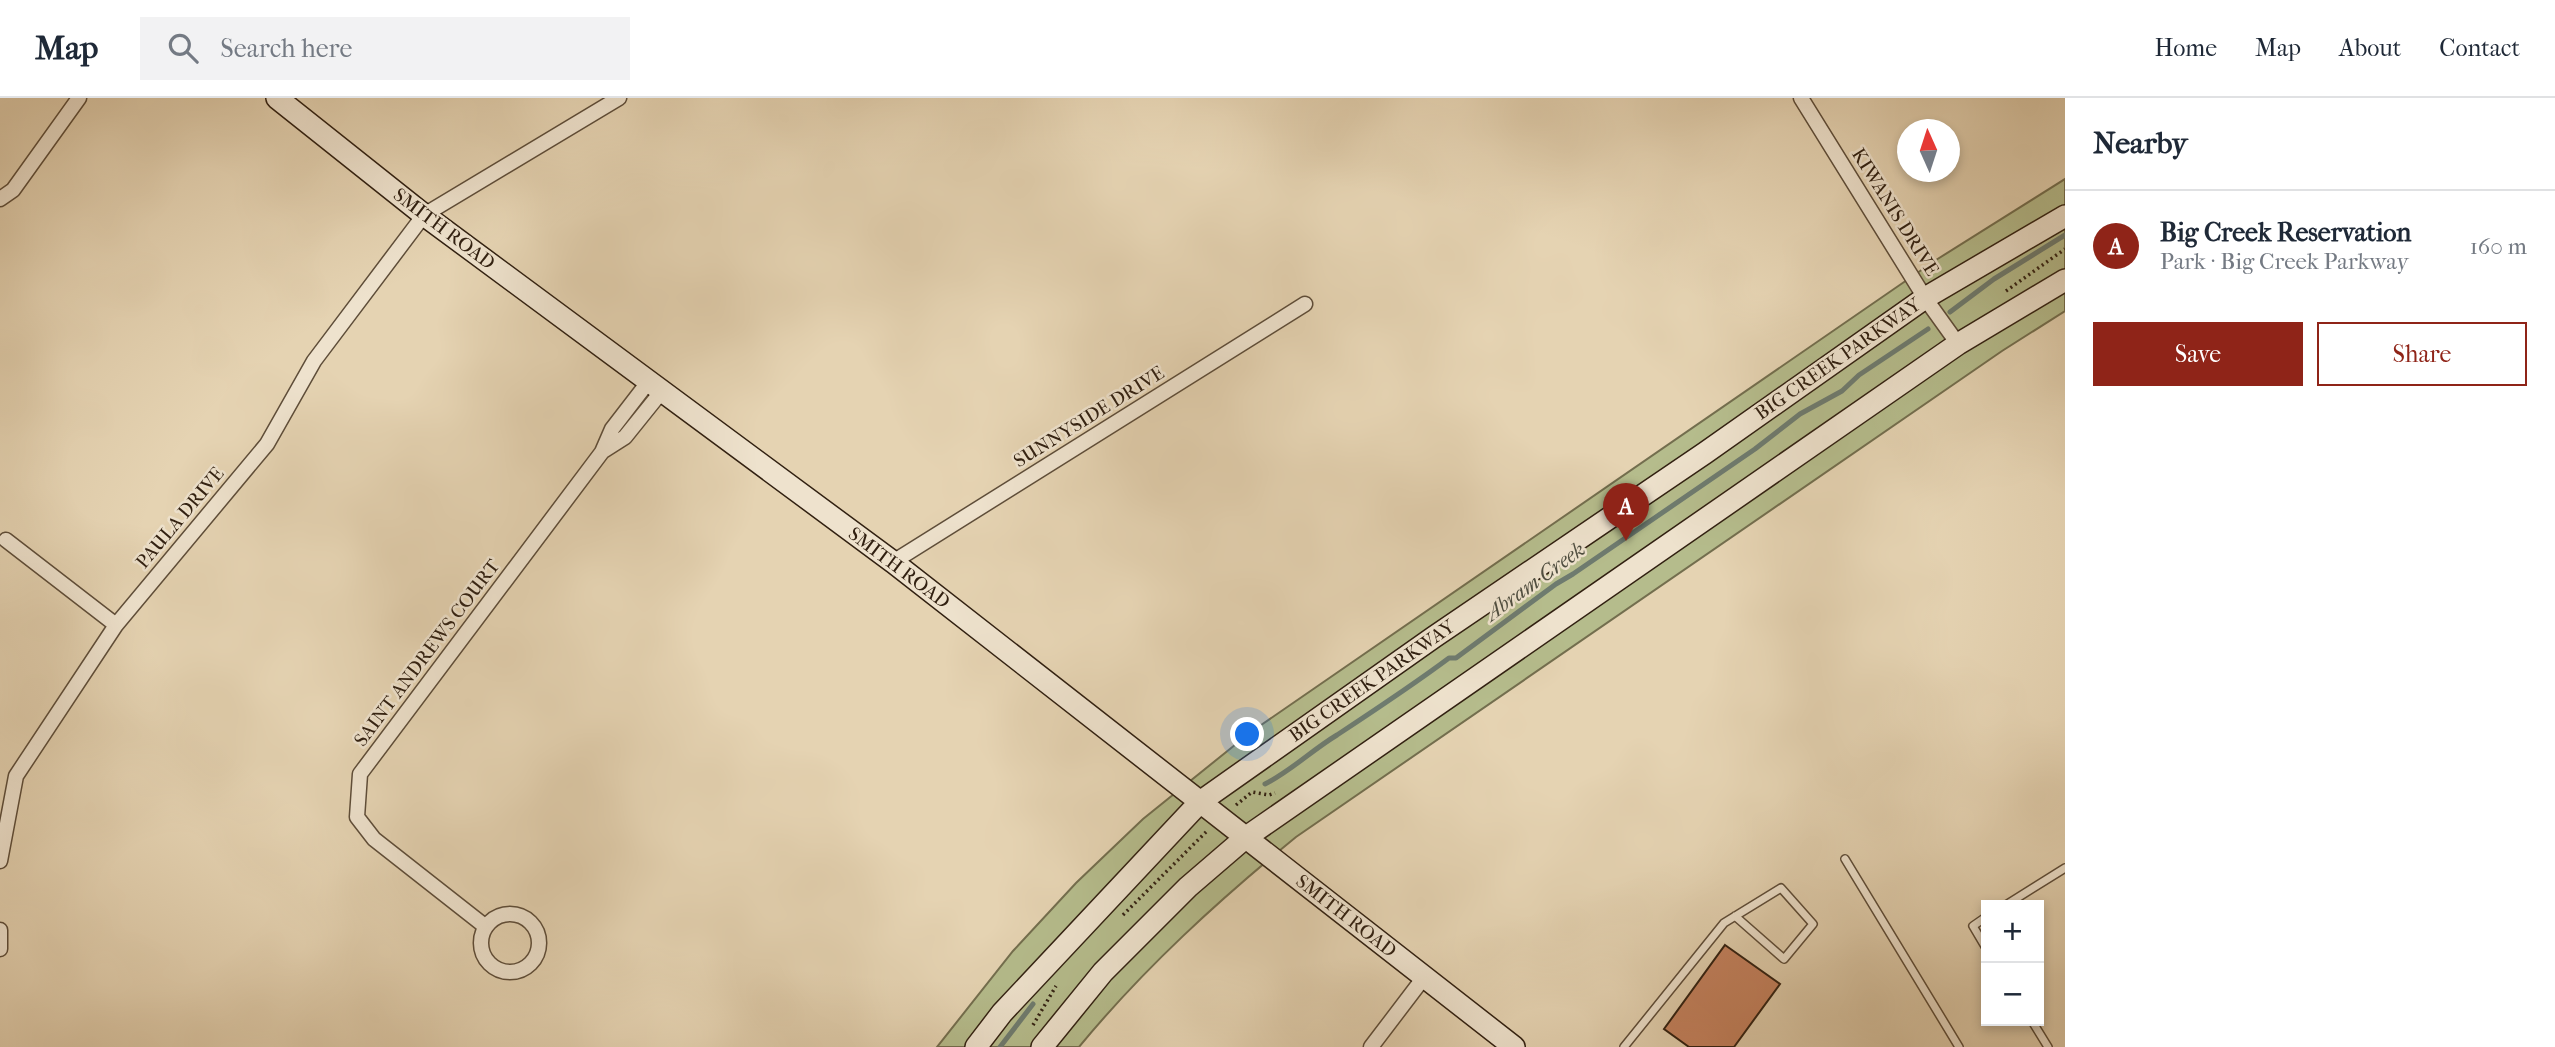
<!DOCTYPE html>
<html lang="en">
<head>
<meta charset="utf-8">
<style>
  :root { --surface:#fff; --page:#f2f2f3; --text:#1f2937; --muted:#747a83; --line:#e0e1e3; --accent:#8f2418 }
  body { margin:0; font-family:"IM FELL French Canon",serif; background:var(--page); color:var(--text) }
  .controls { position:absolute; right:21px; bottom:21px; display:grid; overflow:hidden; border-radius:0px; box-shadow:0 4px 10px #0003 }
  .controls button { width:63px; height:63px; display:grid; place-items:center; padding:0; border:0; border-bottom:2px solid var(--line); background:var(--surface); color:var(--text); font:35px sans-serif }
  .compass { position:absolute; left:1897px; top:21px; width:63px; height:63px; border-radius:50%; background:var(--surface); box-shadow:0 4px 10px #0003; rotate:357deg }
  .you { position:absolute; left:1248px; top:637px; width:24px; height:24px; margin:-18px; border:5px solid #fff; border-radius:50%; background:#1a73e8; box-shadow:0 0 0 10px #1a73e833 }
  .badge { display:grid; place-items:center; width:46px; height:46px; border-radius:50%; background:var(--accent); color:#fff; font-size:23px; font-weight:700 }
  .pin { position:absolute; translate:-50% -58px; filter:drop-shadow(0 2px 4px #0008) }
  .pin::after { content:''; position:absolute; top:37px; width:24px; height:21px; background:inherit; clip-path:polygon(0 0,100% 0,50% 100%) }
  .list { margin:0; padding:0; list-style:none }
  h2 { display:flex; justify-content:space-between; align-items:center; height:91px; margin:0; padding:0 28px; font-size:30px }
  h2 small { font-size:23px; font-weight:400; color:var(--muted) }
  .list li { display:grid; grid-template-columns:46px 1fr auto; gap:21px; align-items:center; box-sizing:border-box; height:112px; padding:0 28px; border-top:2px solid var(--line) }
  .list b { display:block; font-size:26px; white-space:nowrap }
  .list p { margin:0; font-size:23px; white-space:nowrap; color:var(--muted) }
  .list em { font-size:23px; font-style:normal; color:var(--muted) }
  .actions { display:flex; gap:14px; padding:21px 28px }
  .actions a { flex:1; padding:16px 0; border:2px solid var(--accent); border-radius:0px; text-align:center; font-size:24px; color:var(--accent) }
  .actions .main { background:var(--accent); color:#fff }
  .icon { flex:none; width:38px; height:38px; fill:none; stroke:currentColor; stroke-width:2; stroke-linecap:round; stroke-linejoin:round }
  .map { position:relative; flex:none; width:2065px; height:949px; overflow:hidden }
  header { display:flex; align-items:center; gap:42px; box-sizing:border-box; height:98px; padding:0 35px; background:var(--surface); border-bottom:2px solid var(--line) }
  header strong { font-size:33px }
  nav { display:flex; gap:38px; margin-inline-start:auto; font-size:24px }
  .search { width:490px; height:63px; background:var(--page); display:flex; align-items:center; gap:18px; box-sizing:border-box; padding:0 24px; border-radius:0px; color:var(--muted); font-size:26px }
  main { display:flex }
  aside { flex:1; background:var(--surface) }
  .map>svg:first-child { display:block }
  .green { fill:#b5bc8c; stroke:#736e4e; stroke-width:2 }
  .lines { fill:none; stroke-linecap:round; stroke-linejoin:round }
  .stream { stroke:#6e7b6f; stroke-width:5 }
  .building { fill:#c68360; stroke:#312011; stroke-width:2 }
  .lane-casing { stroke:#5e4d39; stroke-width:10 }
  .street-casing { stroke:#5e4d39; stroke-width:17 }
  .secondary-casing { stroke:#312011; stroke-width:24 }
  .path { stroke:#312011; stroke-width:3.5; stroke-dasharray:2 3.5; stroke-linecap:butt }
  .lane { stroke:#eee2cd; stroke-width:7 }
  .street { stroke:#eee2cd; stroke-width:14 }
  .secondary { stroke:#eee2cd; stroke-width:21 }
  .labels { text-anchor:middle; dominant-baseline:central; stroke-width:5; stroke-linejoin:round; paint-order:stroke }
  .street-label { font-size:19px; fill:#312011; stroke:#eee2cd }
  .water-label { font-size:21px; font-style:italic; fill:#4f4e40; stroke:#eee2cd }
</style>
</head>
<body>
<header>
<strong>Map</strong>
<div class="search"><svg class="icon" aria-label="search" viewBox="0 0 24 24"><circle cx="10" cy="10" r="6"/><path d="M15 15l6 6"/></svg>Search here</div>
<nav><a>Home</a><a>Map</a><a>About</a><a>Contact</a></nav>
</header>
<main>
<div class="map">
<svg width="2065" height="949" viewBox="0 0 2065 949">
  <rect width="100%" height="100%" fill="#e5d3b2"/>
  <filter id="stains"><feTurbulence type="fractalNoise" baseFrequency=".00286" numOctaves="4"/><feColorMatrix values="0 0 0 0 .2 0 0 0 0 .09 0 0 0 0 .02 0 0 0 .5 -.17"/></filter>
  <radialGradient id="worn" r=".72"><stop offset=".6" stop-color="#630" stop-opacity="0"/><stop offset="1" stop-color="#630" stop-opacity=".3"/></radialGradient>
  <path class="green" d="M 2065,81 L 2065,213 L 2002,253 L 1296,739 C 1218,803 1144,870 1079,949 L 937,949 L 1013,853 L 1076,785 L 1143,721 L 1251,634 L 1936,162 Z"/>
  <g class="lines">
    <path class="stream" d="M 1950,214 L 1994,181 L 2065,137
      M 1265,686 C 1291,673 1312,652 1337,637 C 1375,612 1413,587 1449,560 L 1456,560 L 1556,486 L 1573,476 L 1755,351 L 1800,316 L 1842,293 L 1859,277 L 1928,231
      M 1000,949 L 1033,906"/>
  </g>
  <path class="building" d="M 1725,847 L 1780,886 L 1734,949 L 1689,949 L 1664,931 Z"/>
  <g class="lines">
    <defs>
      <path id="lane" d="M 1845,761 L 1959,949
        M 2006,807 L 2065,770
        M 1986,819 L 1973,828 L 1986,850
        M 2032,923 L 2048,949
        M 1624,949 L 1724,825 L 1781,790 L 1813,826 L 1784,861 L 1735,818"/>
      <path id="street" d="M 1801,0 L 1925,200 L 1958,246
        M 0,101 L 13,92 L 79,0
        M 603,353 L 625,339 L 662,293
        M 6,442 L 116,527
        M 893,464 L 1305,206
        M 0,763 L 16,678 L 116,527 L 267,346 L 314,263 L 424,117 L 619,0
        M481 845a29 29 0 1 1 58 0a29 29 0 1 1-58 0Z
        M 486,829 L 374,741 L 357,719 L 360,676 L 602,354 L 612,331 L 649,283
        M 0,832 L 0,851
        M 1371,949 L 1425,878"/>
      <path id="secondary" d="M 277,0 L 424,117 L 893,464 L 1514,949
        M 976,949 L 1002,915 L 1200,704 L 1434,539 L 1705,355 L 1925,200 L 2065,118
        M 1042,949 L 1103,874 L 1188,789 L 1245,740 L 1958,246 L 2065,182"/>
    </defs>
    <use href="#lane" class="lane-casing"/>
    <use href="#street" class="street-casing"/>
    <use href="#secondary" class="secondary-casing"/>
    <path class="path" d="M 2006,193 L 2065,151
      M 1236,707 L 1252,694 L 1269,697 L 1275,695
      M 1123,817 L 1207,733
      M 1033,927 L 1056,888"/>
    <use href="#lane" class="lane"/>
    <use href="#street" class="street"/>
    <use href="#secondary" class="secondary"/>
  </g>
  <g class="labels">
    <g class="street-label">
      <text transform="translate(1895 114) rotate(58)">KIWANIS DRIVE</text>
      <text transform="translate(444 131) rotate(37)">SMITH ROAD</text>
      <text transform="translate(1838 261) rotate(-35)">BIG CREEK PARKWAY</text>
      <text transform="translate(1089 319) rotate(-32)">SUNNYSIDE DRIVE</text>
      <text transform="translate(180 420) rotate(-50)">PAULA DRIVE</text>
      <text transform="translate(899 470) rotate(37)">SMITH ROAD</text>
      <text transform="translate(427 555) rotate(-53)">SAINT ANDREWS COURT</text>
      <text transform="translate(1372 583) rotate(-35)">BIG CREEK PARKWAY</text>
      <text transform="translate(1346 818) rotate(38)">SMITH ROAD</text>
    </g>
    <g class="water-label">
      <text transform="translate(1535 483) rotate(-36)">Abram Creek</text>
    </g>
  </g>
  <rect width="100%" height="100%" filter="url(#stains)"/>
  <rect width="100%" height="100%" fill="url(#worn)"/>
</svg>
<div class="controls">
<button>+</button>
<button>−</button>
</div>
<svg class="compass" viewBox="-18 -18 36 36"><path d="M0-13l5 13h-10z" fill="#e53935"/><path d="M0 13l5-13h-10z" fill="#747a83"/></svg>
<div class="you"></div>
<div class="pin badge" style="left:1626px;top:443px">A</div>
</div>
<aside>
<h2>Nearby<small></small></h2>
<ul class="list">
<li><span class="badge">A</span><div><b>Big Creek Reservation</b><p>Park · Big Creek Parkway</p></div><em>160 m</em></li>
</ul>
<div class="actions"><a class="main">Save</a><a>Share</a></div>
</aside>
</main>
</body>
</html>
